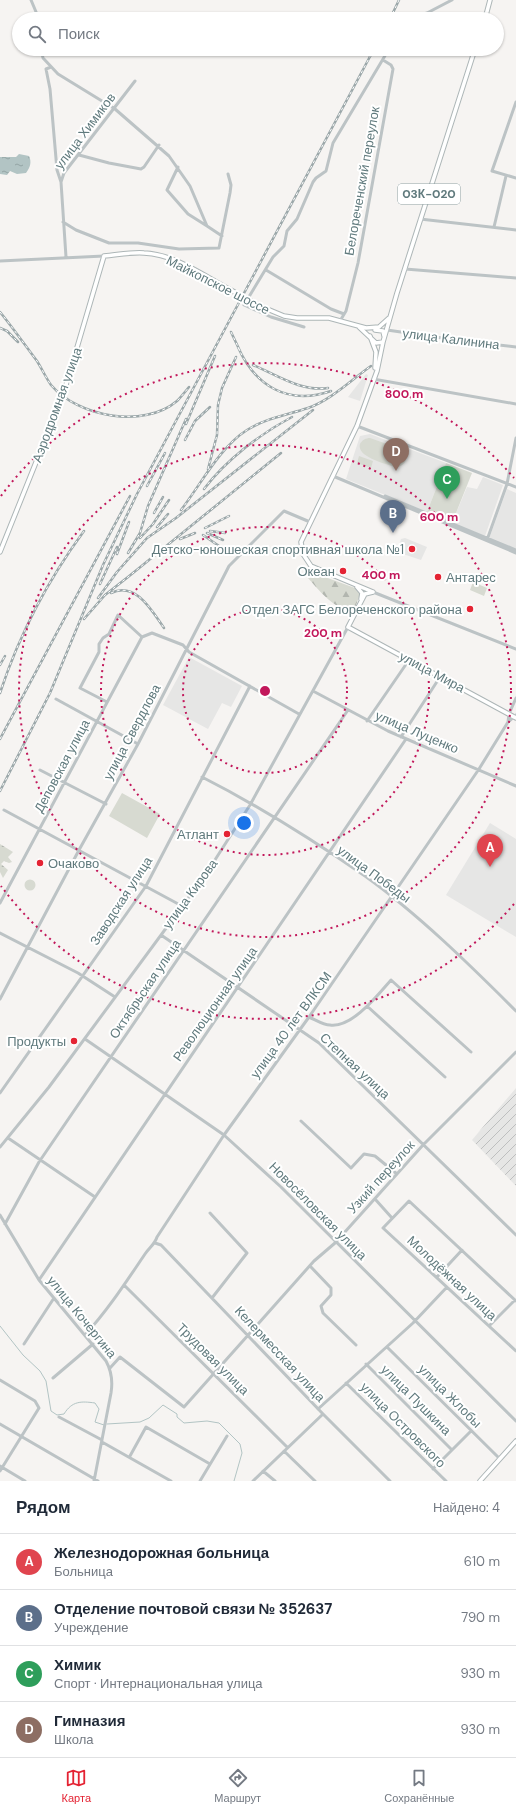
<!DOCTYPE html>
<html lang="ru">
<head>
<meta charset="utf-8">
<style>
  :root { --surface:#fff; --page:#f6f6f7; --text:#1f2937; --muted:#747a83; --line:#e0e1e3; --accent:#e42333 }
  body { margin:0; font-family:"DM Sans",sans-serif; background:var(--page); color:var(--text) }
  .you { position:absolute; left:244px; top:823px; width:14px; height:14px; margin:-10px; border:3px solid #fff; border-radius:50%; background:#1a73e8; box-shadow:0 0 0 6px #1a73e833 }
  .badge { display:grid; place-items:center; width:26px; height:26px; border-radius:50%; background:var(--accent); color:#fff; font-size:13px; font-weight:700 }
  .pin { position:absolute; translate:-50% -33px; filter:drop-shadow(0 1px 2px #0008) }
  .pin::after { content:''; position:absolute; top:21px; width:14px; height:12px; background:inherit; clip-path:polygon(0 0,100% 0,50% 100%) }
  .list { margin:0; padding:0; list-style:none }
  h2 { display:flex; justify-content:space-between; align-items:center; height:52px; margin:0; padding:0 16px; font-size:17px }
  h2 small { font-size:13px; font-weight:400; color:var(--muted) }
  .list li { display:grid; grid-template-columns:26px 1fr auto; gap:12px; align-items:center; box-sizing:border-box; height:56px; padding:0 16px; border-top:1px solid var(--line) }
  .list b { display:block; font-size:15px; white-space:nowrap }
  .list p { margin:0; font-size:13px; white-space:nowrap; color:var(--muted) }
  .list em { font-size:13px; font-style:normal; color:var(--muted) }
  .icon { flex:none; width:22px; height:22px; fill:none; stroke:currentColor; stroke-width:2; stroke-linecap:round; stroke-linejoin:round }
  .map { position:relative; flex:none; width:516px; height:1481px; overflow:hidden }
  .search { position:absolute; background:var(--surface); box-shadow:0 1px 3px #0004; left:12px; right:12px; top:12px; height:44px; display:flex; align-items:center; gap:10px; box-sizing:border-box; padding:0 14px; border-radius:22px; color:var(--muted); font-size:15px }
  .sheet { height:276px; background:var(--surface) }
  nav { display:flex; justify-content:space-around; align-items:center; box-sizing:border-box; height:56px; border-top:1px solid var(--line); background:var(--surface); font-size:11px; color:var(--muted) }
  nav a { display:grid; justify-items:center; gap:2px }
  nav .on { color:var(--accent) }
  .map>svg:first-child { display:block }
  .built { fill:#e6e6e5 }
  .industrial { fill:url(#industrial-furrows) }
  .green { fill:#d7dad1 }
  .forest { fill:url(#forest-firs) }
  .water { fill:url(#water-ripples) }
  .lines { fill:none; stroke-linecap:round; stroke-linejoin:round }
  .stream { stroke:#b2c4c4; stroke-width:1 }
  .major-casing { stroke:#adb6b7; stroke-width:5.5 }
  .minor { stroke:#bcc3c5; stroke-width:3 }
  .major { stroke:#fff; stroke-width:3.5 }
  .rail-casing { stroke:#9ba7a9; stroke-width:2.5 }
  .rail { stroke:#fff; stroke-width:1; stroke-dasharray:3; stroke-linecap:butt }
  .major-bridge-casing { stroke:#adb6b7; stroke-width:5.5; stroke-linecap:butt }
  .major-bridge { stroke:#fff; stroke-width:3.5 }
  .ring { fill:none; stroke:#c2185b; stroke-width:2; stroke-dasharray:2 4 }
  .poi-dot { fill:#e42333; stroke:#fff; stroke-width:1.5 }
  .labels { text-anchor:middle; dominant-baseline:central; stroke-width:4; stroke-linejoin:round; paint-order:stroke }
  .shield { fill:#fff; stroke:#90a2a4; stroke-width:1 }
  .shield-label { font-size:12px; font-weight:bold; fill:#607a7d }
  .street-label { font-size:13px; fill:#607a7d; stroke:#fff }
  .poi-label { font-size:13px; fill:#607a7d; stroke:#fff; text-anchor:end }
  .centre { fill:#c2185b; stroke:#fff; stroke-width:2 }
  .ring-label { font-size:12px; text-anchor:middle; font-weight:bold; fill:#c2185b; stroke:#fff; stroke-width:4; stroke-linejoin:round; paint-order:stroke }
</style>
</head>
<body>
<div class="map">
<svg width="516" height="1481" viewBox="0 0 516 1481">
  <defs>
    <pattern id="industrial-furrows" width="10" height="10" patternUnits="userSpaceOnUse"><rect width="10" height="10" fill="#e6e6e5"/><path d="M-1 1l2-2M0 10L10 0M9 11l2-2" fill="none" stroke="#bebfbf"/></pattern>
    <pattern id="forest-firs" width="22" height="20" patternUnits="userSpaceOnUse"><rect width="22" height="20" fill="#d7dad1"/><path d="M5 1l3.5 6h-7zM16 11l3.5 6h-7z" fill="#b2b6af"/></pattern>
    <pattern id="water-ripples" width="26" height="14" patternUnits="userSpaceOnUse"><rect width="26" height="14" fill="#b2c4c4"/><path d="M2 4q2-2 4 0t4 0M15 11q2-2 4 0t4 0" fill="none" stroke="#94a4a4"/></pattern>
  </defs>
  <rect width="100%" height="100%" fill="#f6f4f2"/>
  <path class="built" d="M 366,374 L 368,375 L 360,401 L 348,397 Z
    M 370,434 L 446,463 L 427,512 L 346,479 L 360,436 Z
    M 483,477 L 503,485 L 485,536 L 452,523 L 467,487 L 477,489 Z
    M 507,489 L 516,493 L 516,549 L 489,539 Z
    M 405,538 L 427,547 L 421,560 L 397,552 L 401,539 Z
    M 189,657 L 242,686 L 231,707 L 222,703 L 208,729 L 163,705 Z
    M 490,823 L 516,839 L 516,937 L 446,895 Z"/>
  <path class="industrial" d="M 516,1088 L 516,1186 L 472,1140 Z"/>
  <path class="green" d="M 370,438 L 401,449 L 406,455 C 407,463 402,467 395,467 C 386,464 356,457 360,444 C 362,440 366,438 370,438 Z
    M 359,456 L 373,461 L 371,468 L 357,463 Z
    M 446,463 L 472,473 L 452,523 L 427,512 Z
    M 473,582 L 487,588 L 484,596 L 470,590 Z
    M 122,793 L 160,814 L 147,838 L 109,816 Z
    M24.5 885a5.5 5.5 0 1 1 11 0a5.5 5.5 0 1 1-11 0Z"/>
  <path class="forest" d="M 314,573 L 355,588 L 360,594 L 355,608 C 339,616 318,589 308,578 Z
    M 0,844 L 13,852 L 8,857 L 12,862 L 9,863 L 4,861 L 1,864 L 8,870 L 3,878 L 0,872 Z"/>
  <path class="water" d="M 19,154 L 29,156 C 32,162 30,168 26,173 L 17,174 L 10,171 L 7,175 L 0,174 L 0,157 L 16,157 Z"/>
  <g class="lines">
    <path class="stream" d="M 0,1326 L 23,1355 L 40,1371 L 46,1381 L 51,1411 L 57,1415 L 64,1414 C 72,1401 81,1401 95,1403 L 99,1409 L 95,1422 L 104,1425
      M 107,1424 L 140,1422 L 149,1418 L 163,1405 L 177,1414 L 177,1417 L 184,1423 L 207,1421 L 219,1423 L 240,1444 L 242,1453 L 234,1481"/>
    <defs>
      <path id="major" d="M 485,19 L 490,0
        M 260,306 L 284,316 L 297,318 L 329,318 L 366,328 L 379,327 L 389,318
        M 359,327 L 376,343 L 383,342
        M 375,330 L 383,331 L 384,336
        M 370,336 L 376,352 L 375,368
        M 0,552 L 63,395 L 104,256 C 117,255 131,252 144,253 C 174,254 203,275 229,289
        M 357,587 L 362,593 L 361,599
        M 373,592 L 311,566 L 303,554 L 301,542 L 357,426 L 377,371 L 383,342 L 397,293 L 475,49
        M 373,592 L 365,594 L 348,627 L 516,718
        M 480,1481 L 516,1441"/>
    </defs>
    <use href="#major" class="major-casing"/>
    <path class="minor" d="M 31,0 L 39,19
      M 408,19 L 427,13 L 452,0
      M 41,49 L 43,58 L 58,74 L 115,109 L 169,156 L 190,186 L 207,226 L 222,236
      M 51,67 L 46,69 L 50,89 L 57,170 L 61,182
      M 516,102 L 492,171 L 516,178
      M 79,155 L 109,163 L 141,169 L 144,167 L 159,145
      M 178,167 L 167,190 L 188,214 L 207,226
      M 420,219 L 516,230
      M 63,222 L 76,230 L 109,243 L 138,243 L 179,249 L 219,248 L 230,193 L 231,185 L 228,174
      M 494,227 L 506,176
      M 66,257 L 61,182 L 64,173 L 135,81
      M 0,261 L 104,256
      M 405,269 L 516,278
      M 266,270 L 331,309 L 344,314
      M 340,321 L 346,311 L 358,263 L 393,69 L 391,65 L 383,60
      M 304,327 L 271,317 L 244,305 L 273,257 L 284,246 L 287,231 L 297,219 L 313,182 L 316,178 L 326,171 L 333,143 L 389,49
      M 387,330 L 463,341 L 516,347
      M 373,379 L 516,404
      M 357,426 L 516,487
      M 333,476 L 516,553
      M 385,496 L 516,550
      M 487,540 L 507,484 L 516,438
      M 373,592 L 516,649
      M 313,691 L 388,731 L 516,786
      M 56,699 L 138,744
      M 107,702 L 80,688 L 99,652 L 99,644 L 103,638 L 109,634 L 118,615 L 142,637 L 152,633 L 183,645 L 189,652 L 299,714
      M 367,721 L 409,660
      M 508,722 L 509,714 L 516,698
      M 401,737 L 440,677
      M 40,770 L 106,804
      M 202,777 C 259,806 313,840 365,876 C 418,914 470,965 516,1011
      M 4,810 L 182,906
      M 0,903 L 142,637
      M 0,933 L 78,973 L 115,997
      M 161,935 L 319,1043 L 516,1235
      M 0,999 L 79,850 L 138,744 L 229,566 L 284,511 L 310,522
      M 367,1006 L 445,1077
      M 309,1017 C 316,1020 323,1025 330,1025 C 352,1028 377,996 391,980 L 471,1052
      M 85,1039 L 224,1135 L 281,1187 L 516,1421
      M 0,1093 L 146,886 L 250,686
      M 301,1121 L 351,1168 L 364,1154 L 375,1156 L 397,1174
      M 8,1138 L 95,1197
      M 0,1147 L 49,1087 L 206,874 L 250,805 L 348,627
      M 375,1199 L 392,1218
      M 210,1213 L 247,1253 L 212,1298
      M 0,1215 L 39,1280 L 106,1361 C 112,1372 113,1381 111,1393 L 94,1481
      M 5,1224 L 39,1162 L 348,710
      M 155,1243 L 161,1245 L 323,1414 L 390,1481
      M 310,1266 L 331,1288 L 331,1295 L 321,1306 L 323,1313 L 356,1345
      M 437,1277 L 462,1250
      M 39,1280 L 406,739
      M 124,1285 L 287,1447
      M 516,1301 L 409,1201 L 383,1228 L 516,1351
      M 489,1326 L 515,1300
      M 85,1335 C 108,1310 126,1282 145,1254 C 149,1248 155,1244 157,1237 L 224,1135 L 309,1017 L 479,769 L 508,722 L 516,715
      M 24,1344 L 54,1298
      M 387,1347 L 500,1459
      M 366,1364 L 452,1450
      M 110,1368 L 120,1357 L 184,1407 L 314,1261 L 335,1243 L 423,1145 L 516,1052
      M 53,1378 L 93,1344
      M 0,1380 L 35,1401 L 39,1408 L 0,1471
      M 346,1383 L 446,1481
      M 318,1409 L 413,1323 L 447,1287
      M 59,1417 L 102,1440
      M 0,1424 L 98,1481
      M 102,1442 L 171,1481
      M 284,1451 L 315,1481
      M 130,1456 L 146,1427 L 210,1464
      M 0,1466 L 25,1481
      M 433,1469 L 471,1431
      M 263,1471 L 275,1481
      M 200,1481 L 227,1436
      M 253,1481 L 323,1414"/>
    <use href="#major" class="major"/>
    <defs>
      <path id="rail" d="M 390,19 L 399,0
        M 0,312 C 13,328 25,345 37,361 C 42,369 46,378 51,385 C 78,417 144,429 177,401 C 181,397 185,392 189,387
        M 0,328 L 7,331 L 18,342
        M 231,332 L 240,351
        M 238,347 C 255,386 288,406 331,391
        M 253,365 C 277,375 301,392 328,388
        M 186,424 L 215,356
        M 185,440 L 195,421 L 210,407
        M 208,469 L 217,435 L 218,405 L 222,388 L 236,357
        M 147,486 L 165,453
        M 204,489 C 226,460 260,434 292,417
        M 181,510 C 201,484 220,447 247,430 C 266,418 287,415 308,408 C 331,400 351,380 371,366
        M 154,513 L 163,497
        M 157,527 L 168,514
        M 205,528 L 229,516
        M 210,531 L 225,533
        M 207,533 L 223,540
        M 203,535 L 219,546
        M 140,538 L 153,524 L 169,500
        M 180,539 L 195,533
        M 128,553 L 140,533 L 148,506 L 186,419
        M 117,554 L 129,522
        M 100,584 L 117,547
        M 111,593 C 136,581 152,611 164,628
        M 98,598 L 117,572 L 147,538 L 176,518 L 313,410
        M 84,619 L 105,595 L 128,577 L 281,453
        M 0,665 L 5,656
        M 0,693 C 19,635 48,580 84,531
        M 0,739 L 130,496
        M 0,791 L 50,693 L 103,565 L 137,494 L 374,49"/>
    </defs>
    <use href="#rail" class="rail-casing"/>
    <use href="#rail" class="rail"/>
    <defs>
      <path id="major-bridge" d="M 229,289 L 260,306"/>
    </defs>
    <use href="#major-bridge" class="major-bridge-casing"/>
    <use href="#major-bridge" class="major-bridge"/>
  </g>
  <g class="ring">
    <circle cx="265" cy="691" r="82"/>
    <circle cx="265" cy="691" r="164"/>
    <circle cx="265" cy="691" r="246"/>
    <path d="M514 904A328 328 0 0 1 1 886M1 496A328 328 0 0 1 514 478"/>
  </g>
  <g class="poi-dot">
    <circle cx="412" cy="549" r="4"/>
    <circle cx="343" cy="571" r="4"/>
    <circle cx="438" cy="577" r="4"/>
    <circle cx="470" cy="609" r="4"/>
    <circle cx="227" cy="834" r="4"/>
    <circle cx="40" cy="863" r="4"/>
    <circle cx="74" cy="1041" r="4"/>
  </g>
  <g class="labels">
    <rect class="shield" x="398" y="184" width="62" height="20" rx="3"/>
    <g class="shield-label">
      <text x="429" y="194">03К-020</text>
    </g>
    <g class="street-label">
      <text transform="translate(85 131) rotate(-53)">улица Химиков</text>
      <text transform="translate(362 181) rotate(-80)">Белореченский переулок</text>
      <text transform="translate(218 285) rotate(27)">Майкопское шоссе</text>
      <text transform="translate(451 339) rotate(7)">улица Калинина</text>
      <text transform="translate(57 405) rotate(-70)">Аэродромная улица</text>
      <text transform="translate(432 672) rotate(28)">улица Мира</text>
      <text transform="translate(132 732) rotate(-62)">улица Свердлова</text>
      <text transform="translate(417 732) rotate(23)">улица Луценко</text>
      <text transform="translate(62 766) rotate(-62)">Деповская улица</text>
      <text transform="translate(374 874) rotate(36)">улица Победы</text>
      <text transform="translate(190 894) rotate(-54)">улица Кирова</text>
      <text transform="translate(121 901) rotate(-57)">Заводская улица</text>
      <text transform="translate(145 989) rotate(-56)">Октябрьская улица</text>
      <text transform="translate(215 1004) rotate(-55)">Революционная улица</text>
      <text transform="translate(291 1025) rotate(-54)">улица 40 лет ВЛКСМ</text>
      <text transform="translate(355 1066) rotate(43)">Степная улица</text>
      <text transform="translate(381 1177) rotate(-48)">Узкий переулок</text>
      <text transform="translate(318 1211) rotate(45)">Новосёловская улица</text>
      <text transform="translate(452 1278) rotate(43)">Молодёжная улица</text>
      <text transform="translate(82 1317) rotate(51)">улица Кочергина</text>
      <text transform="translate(280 1354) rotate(47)">Келермесская улица</text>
      <text transform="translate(213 1359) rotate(45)">Трудовая улица</text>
      <text transform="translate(450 1396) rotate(45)">улица Жлобы</text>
      <text transform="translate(416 1400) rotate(45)">улица Пушкина</text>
      <text transform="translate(403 1425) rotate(45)">улица Островского</text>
    </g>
    <g class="poi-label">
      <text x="404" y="549">Детско-юношеская спортивная школа №1</text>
      <text x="335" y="571">Океан</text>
      <text x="446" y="577" text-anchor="start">Антарес</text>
      <text x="462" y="609">Отдел ЗАГС Белореченского района</text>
      <text x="219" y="834">Атлант</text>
      <text x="48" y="863" text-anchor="start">Очаково</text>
      <text x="66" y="1041">Продукты</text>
    </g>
  </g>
  <circle cx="265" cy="691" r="6" class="centre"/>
  <g class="ring-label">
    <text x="404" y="398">800 m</text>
    <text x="439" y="521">600 m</text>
    <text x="381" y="579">400 m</text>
    <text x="323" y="637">200 m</text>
  </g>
</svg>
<div class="you"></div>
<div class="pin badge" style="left:490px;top:867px;background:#e0444e">A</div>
<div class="pin badge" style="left:393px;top:533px;background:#5c6f8a">B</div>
<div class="pin badge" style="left:447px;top:499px;background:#2e9e5b">C</div>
<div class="pin badge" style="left:396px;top:471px;background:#8d6e63">D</div>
<div class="search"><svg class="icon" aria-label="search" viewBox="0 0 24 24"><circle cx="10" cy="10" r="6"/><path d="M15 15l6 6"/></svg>Поиск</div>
</div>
<section class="sheet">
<h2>Рядом<small>Найдено: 4</small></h2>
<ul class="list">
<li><span class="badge" style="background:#e0444e">A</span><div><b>Железнодорожная больница</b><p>Больница</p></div><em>610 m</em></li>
<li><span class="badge" style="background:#5c6f8a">B</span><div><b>Отделение почтовой связи № 352637</b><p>Учреждение</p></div><em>790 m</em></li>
<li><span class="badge" style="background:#2e9e5b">C</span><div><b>Химик</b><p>Спорт · Интернациональная улица</p></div><em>930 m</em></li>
<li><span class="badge" style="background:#8d6e63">D</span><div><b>Гимназия</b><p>Школа</p></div><em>930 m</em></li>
</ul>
</section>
<nav>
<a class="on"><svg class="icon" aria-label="map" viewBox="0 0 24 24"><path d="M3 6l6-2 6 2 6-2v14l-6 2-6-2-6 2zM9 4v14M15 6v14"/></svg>Карта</a>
<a><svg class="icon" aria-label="directions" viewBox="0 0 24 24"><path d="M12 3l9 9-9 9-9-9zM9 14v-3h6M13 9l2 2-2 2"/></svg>Маршрут</a>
<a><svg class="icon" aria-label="saved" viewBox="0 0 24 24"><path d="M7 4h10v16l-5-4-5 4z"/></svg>Сохранённые</a>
</nav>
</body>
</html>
